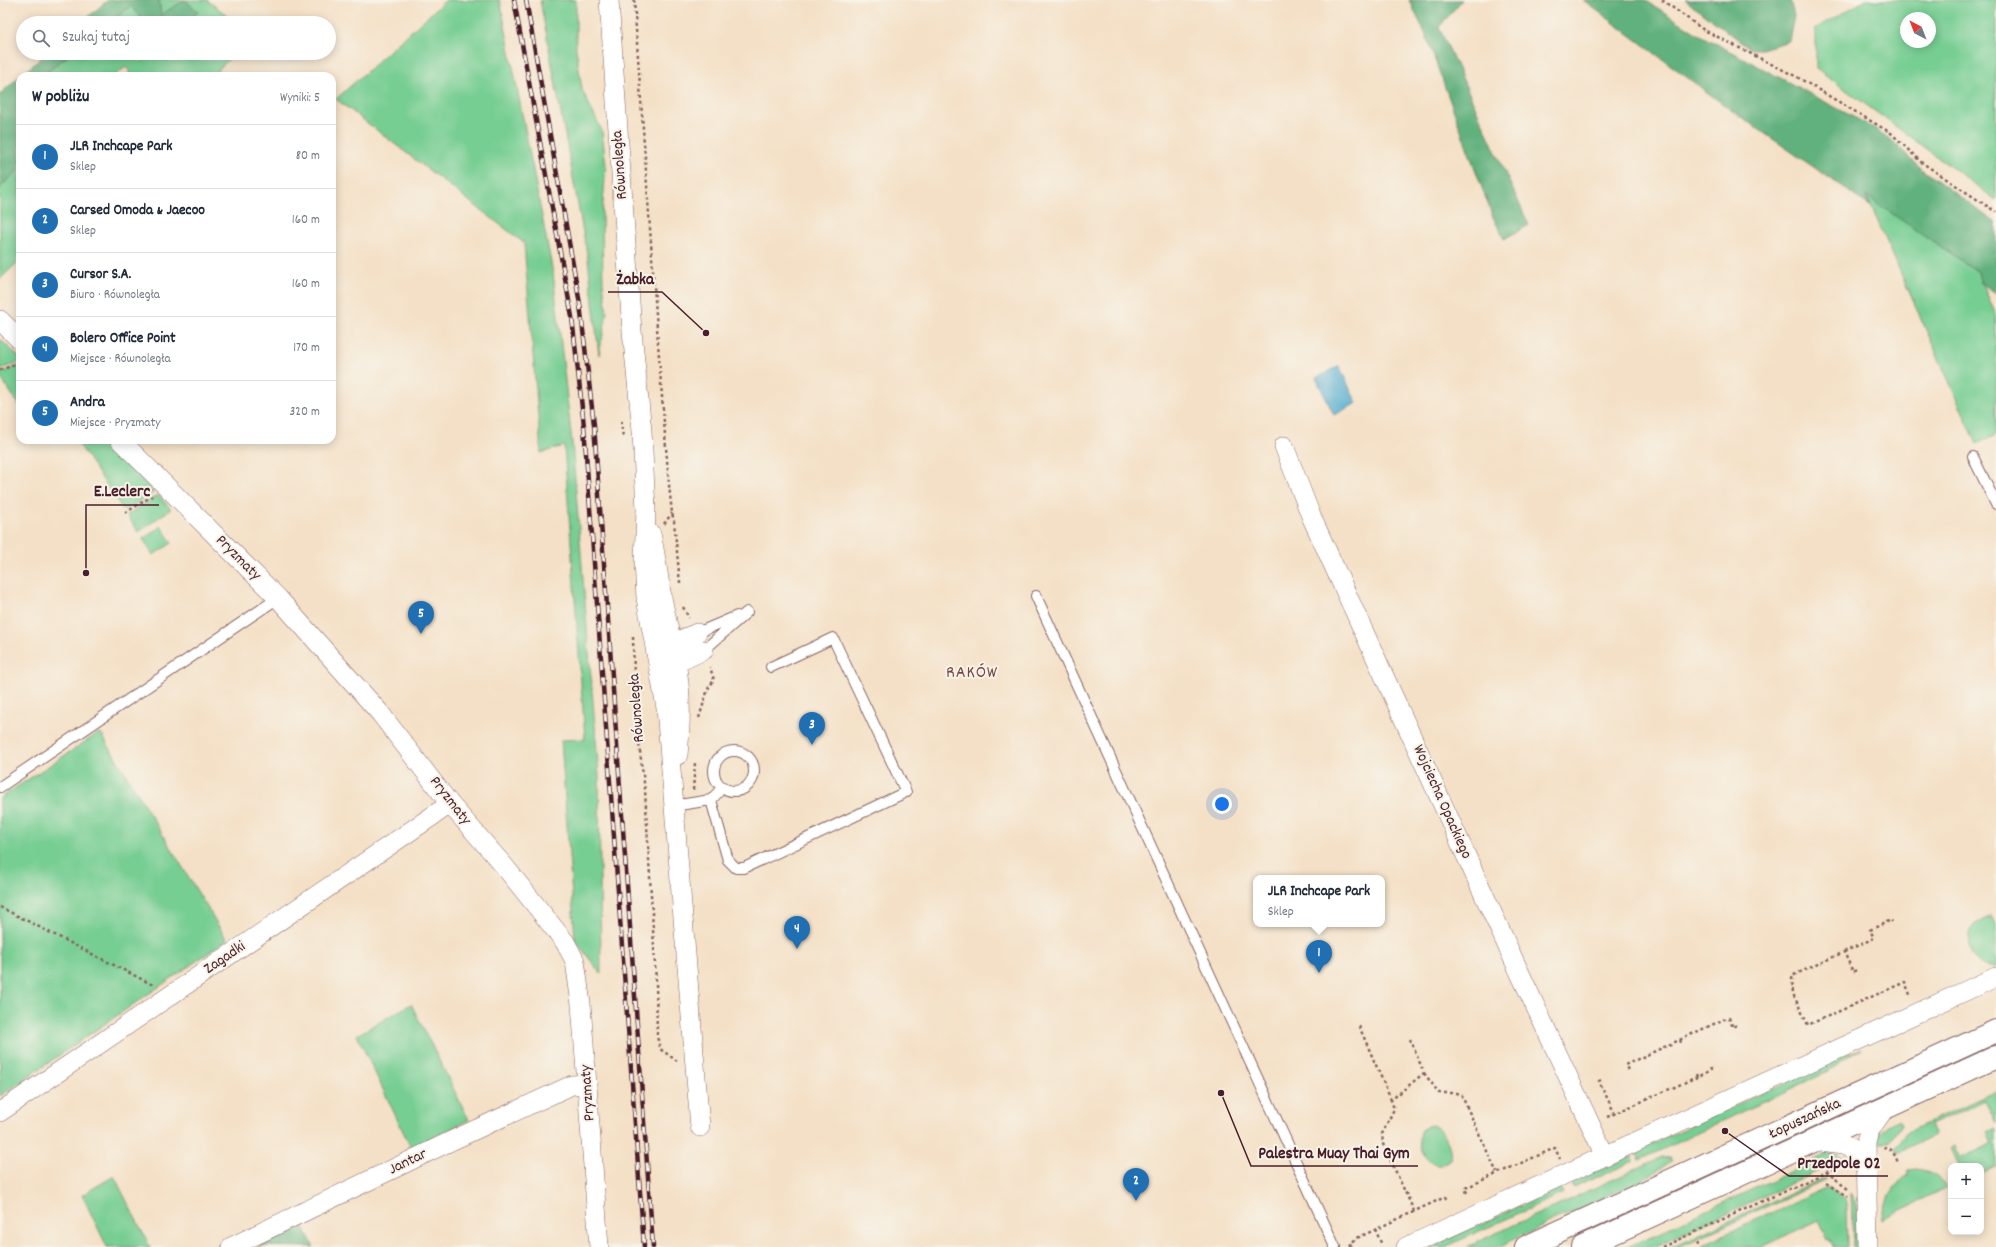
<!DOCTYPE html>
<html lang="pl">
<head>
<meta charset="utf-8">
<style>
  :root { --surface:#fff; --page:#f6f6f7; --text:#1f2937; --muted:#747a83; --line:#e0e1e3; --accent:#1f6fb2 }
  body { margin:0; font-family:Dekko,sans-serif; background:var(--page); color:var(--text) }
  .controls { position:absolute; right:12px; bottom:12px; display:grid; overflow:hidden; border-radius:8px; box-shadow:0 2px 10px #0003 }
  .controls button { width:36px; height:36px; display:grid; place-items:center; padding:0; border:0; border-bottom:1px solid var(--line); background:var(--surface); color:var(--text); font:20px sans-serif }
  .compass { position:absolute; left:1900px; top:12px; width:36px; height:36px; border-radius:50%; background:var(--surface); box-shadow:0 2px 10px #0003; rotate:318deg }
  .you { position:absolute; left:1222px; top:804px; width:14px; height:14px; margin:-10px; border:3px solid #fff; border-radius:50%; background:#1a73e8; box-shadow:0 0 0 6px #1a73e833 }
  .badge { display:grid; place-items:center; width:26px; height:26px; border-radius:50%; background:var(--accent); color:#fff; font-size:13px; font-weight:700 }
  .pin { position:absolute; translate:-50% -33px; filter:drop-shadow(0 1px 2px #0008) }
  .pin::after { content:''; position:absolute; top:21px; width:14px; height:12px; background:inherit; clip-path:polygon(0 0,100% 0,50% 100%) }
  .popup { position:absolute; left:1253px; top:875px; width:132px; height:52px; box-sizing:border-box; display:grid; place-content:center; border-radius:8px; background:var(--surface); filter:drop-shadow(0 1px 3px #0005); font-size:13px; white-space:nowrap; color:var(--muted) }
  .popup b { font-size:15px; color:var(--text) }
  .popup::after { content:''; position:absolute; left:50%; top:100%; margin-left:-8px; border:8px solid transparent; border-top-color:var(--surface) }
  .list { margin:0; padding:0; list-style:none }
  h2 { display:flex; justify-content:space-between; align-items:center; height:52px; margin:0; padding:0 16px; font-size:17px }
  h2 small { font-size:13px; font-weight:400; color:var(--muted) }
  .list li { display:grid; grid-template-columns:26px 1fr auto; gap:12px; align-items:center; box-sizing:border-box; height:64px; padding:0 16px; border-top:1px solid var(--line) }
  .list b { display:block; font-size:15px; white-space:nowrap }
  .list p { margin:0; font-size:13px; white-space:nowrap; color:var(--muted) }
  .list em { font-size:13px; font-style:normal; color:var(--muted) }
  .icon { flex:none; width:22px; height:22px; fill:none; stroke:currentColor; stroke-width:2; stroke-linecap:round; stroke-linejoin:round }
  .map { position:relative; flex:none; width:1996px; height:1247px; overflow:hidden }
  .search { position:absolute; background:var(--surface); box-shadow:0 2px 10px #0003; left:16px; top:16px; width:320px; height:44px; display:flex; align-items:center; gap:10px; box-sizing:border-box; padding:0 14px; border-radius:22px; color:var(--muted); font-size:15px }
  .panel { position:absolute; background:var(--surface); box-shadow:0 2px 10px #0003; left:16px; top:72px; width:320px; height:372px; border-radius:12px }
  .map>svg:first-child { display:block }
  .green { fill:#77ce93; stroke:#60765f; fill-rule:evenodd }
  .forest { fill:#61b17d; stroke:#566854 }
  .water { fill:#51abcf; stroke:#4e657d }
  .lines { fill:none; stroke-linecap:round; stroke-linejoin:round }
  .service-casing { stroke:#866361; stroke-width:12 }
  .minor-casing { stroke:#866361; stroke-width:20 }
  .primary-casing { stroke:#866361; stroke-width:24 }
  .path { stroke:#866361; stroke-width:2.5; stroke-dasharray:3 3; stroke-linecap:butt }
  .service { stroke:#fff; stroke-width:10 }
  .minor { stroke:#fff; stroke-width:19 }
  .primary { stroke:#fff; stroke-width:22 }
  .rail-casing { stroke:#4a1f2b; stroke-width:4.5 }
  .rail { stroke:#f7f3e8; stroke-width:3; stroke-dasharray:9; stroke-linecap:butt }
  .labels { text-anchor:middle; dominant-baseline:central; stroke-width:4; stroke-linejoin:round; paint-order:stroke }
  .street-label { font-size:16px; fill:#4a1f2b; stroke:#f7f3e8 }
  .quarter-label { font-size:18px; letter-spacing:1px; fill:#7a4944; stroke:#f7f3e8 }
  .leader { fill:none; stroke:#4a1f2b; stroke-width:1.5 }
  .callout-dot { fill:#4a1f2b; stroke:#f7f3e8; stroke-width:1.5 }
  .callout-label { font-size:17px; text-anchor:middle; font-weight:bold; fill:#4a1f2b; stroke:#f7f3e8; stroke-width:4; stroke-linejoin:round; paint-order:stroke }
</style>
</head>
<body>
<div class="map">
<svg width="1996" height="1247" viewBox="0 0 1996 1247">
  <rect width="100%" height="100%" fill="#f7f3e8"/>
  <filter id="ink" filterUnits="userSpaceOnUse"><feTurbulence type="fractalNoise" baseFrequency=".025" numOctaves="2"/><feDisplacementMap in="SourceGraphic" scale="8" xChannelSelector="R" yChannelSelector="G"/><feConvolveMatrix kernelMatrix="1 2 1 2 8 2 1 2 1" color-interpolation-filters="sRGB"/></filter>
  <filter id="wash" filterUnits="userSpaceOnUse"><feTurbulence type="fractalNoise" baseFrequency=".012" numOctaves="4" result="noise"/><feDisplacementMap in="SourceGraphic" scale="16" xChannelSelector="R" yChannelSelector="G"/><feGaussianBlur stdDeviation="0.9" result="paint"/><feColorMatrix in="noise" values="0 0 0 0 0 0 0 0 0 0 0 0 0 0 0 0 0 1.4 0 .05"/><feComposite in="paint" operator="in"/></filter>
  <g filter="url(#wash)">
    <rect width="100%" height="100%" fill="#f4e0c6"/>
    <path class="green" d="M 159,0 L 185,0 L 161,15 Z
      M 185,0 L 207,0 L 237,23 L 185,23 L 198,12 Z
      M 446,0 L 500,0 L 553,273 L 572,442 L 599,776 L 601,974 L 575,940 L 561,740 L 585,739 L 564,446 L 541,453 L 524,243 L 336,99 Z
      M 540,0 L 576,0 L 576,48 L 582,90 L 602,131 L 606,166 L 602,216 L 603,281 L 607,313 L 599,355 L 588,259 Z
      M 1866,0 L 1996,0 L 1996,200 L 1816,68 L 1816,28 ZM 1906,18 L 1930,18 L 1930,42 L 1906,42 Z
      M 132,5 L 141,18 L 139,23 L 109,23 Z
      M 71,53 L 132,53 L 141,62 L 152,53 L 235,53 L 212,76 L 126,76 L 130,72 L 126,67 L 114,76 L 42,76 Z
      M 20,169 L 20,260 L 0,279 L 0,187 Z
      M 1866,195 L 1977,271 L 1996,315 L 1996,435 L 1977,444 Z
      M 0,339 L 20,358 L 20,362 L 0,369 Z
      M 20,365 L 20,406 L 0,377 L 0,373 Z
      M 76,440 L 103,440 L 154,492 L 124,511 Z
      M 158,495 L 171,509 L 138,532 L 127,515 Z
      M 161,526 L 172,543 L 153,555 L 143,539 Z
      M 100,732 L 227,940 L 0,1096 L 0,798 Z
      M 1991,916 L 1996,926 L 1996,967 C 1972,970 1961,940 1974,925 C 1979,921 1986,919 1991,916 Z
      M 411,1004 L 469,1120 L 411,1148 L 357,1035 Z
      M 1861,1048 L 1827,1072 L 1640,1160 L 1635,1151 Z
      M 1996,1091 L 1996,1123 L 1985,1100 L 1930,1125 L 1935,1135 L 1898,1152 L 1896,1148 L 1907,1132 Z
      M 1899,1120 L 1901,1125 L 1890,1142 L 1883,1142 L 1875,1145 C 1878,1131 1887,1126 1899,1120 Z
      M 1432,1125 C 1443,1129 1453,1147 1450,1159 L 1441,1165 C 1427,1167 1414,1142 1421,1130 L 1428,1126 Z
      M 1996,1128 L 1996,1166 L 1981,1173 L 1981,1166 L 1959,1166 L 1951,1148 L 1955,1146 L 1961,1158 L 1992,1144 L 1987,1132 Z
      M 1829,1154 L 1840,1155 L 1846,1158 L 1654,1247 L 1627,1247 Z
      M 1632,1155 L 1634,1161 L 1573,1188 L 1571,1183 Z
      M 1662,1157 L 1671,1158 L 1672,1161 L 1640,1181 L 1498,1247 L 1466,1247 Z
      M 1916,1169 C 1931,1171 1939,1175 1947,1188 L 1882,1219 C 1886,1200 1892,1186 1908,1175 L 1909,1170 Z
      M 114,1176 L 150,1247 L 107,1247 L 82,1195 Z
      M 1821,1179 L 1826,1179 L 1679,1247 L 1671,1247 Z
      M 1827,1187 L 1846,1199 L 1847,1247 L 1834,1247 L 1830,1239 L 1828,1240 L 1819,1220 L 1761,1247 L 1702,1247 L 1704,1244 Z
      M 1560,1188 L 1563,1193 L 1445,1247 L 1430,1247 Z
      M 1851,1193 L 1856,1201 L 1858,1210 L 1856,1210 L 1858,1247 L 1853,1247 Z"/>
    <path class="forest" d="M 108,0 L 159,0 L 161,15 L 185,0 L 198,12 L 185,23 L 139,23 L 141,18 L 131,6 L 109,23 L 81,23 Z
      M 1409,0 L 1462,0 L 1439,27 L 1529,225 L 1504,239 L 1492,215 L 1425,33 Z
      M 1583,0 L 1645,0 L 1698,34 L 1876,129 L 1895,143 L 1920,168 L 1996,223 L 1996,293 L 1981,283 L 1977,271 L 1866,196 L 1870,206 L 1735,113 Z
      M 1685,0 L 1790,0 L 1794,16 L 1789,41 L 1762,49 L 1751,49 Z
      M 47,53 L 71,53 L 42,76 L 20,76 Z
      M 20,76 L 20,169 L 0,187 L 0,94 Z
      M 303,1225 L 314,1247 L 258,1246 Z"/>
    <path class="water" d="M 1339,366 L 1357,403 L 1334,415 L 1316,378 Z"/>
  </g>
  <g filter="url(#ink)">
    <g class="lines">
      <defs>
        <path id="service" d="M 1973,457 L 1996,504
          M 1036,596 L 1335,1247
          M 697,633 L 737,616
          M 704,650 L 747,612
          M714 771a20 20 0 1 1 40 0a20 20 0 1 1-40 0Z
          M 0,787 L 278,598
          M 711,800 L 728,860 L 736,868 L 744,868 L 906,792 L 833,638 L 771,667
          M 673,806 L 711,800 L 723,787"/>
        <path id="minor" d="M 609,0 L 632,331 L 642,431 L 646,510 L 644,560 L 646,598 L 666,708 L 700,1127
          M 0,320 L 20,340
          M 120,440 L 278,598 L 380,713 L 450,804 L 505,867 L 565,942 L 575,961 L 581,1004 L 599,1247
          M 1284,446 L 1311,516 L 1511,954 L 1605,1156
          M 651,534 C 656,555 658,576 662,597 C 666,619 672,641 676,663 C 682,693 681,725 678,755
          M 661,648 L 697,633
          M 665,668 L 704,650
          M 0,1112 L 450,804
          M 1814,1141 L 1843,1145 L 1865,1155
          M 231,1247 L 451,1141 L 572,1085 L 587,1084
          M 1406,1247 L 1996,977
          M 1868,1247 L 1866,1142 L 1869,1131 L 1885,1108"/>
        <path id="primary" d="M 1526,1247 L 1996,1031
          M 1583,1247 L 1996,1057"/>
      </defs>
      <use href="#service" class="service-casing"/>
      <use href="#minor" class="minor-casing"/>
      <use href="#primary" class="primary-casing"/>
      <path class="path" d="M 634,0 L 660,371 L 669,485 L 672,513 L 674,521 L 680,583
        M 1662,0 L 1704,30 L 1797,77 L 1891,133 L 1921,162 L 1996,212
        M 0,370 L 20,363
        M 621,421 L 623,438
        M 125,513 L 152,496
        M 664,524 L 672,513
        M 683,607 L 689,618
        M 633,637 L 635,713 L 645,790 L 656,982 L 657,1036 L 660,1049 L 677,1061
        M 699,718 L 708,689 L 714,680 L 710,667
        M 693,790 L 695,763
        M 0,907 L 155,986
        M 1844,952 L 1874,938 L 1870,930 L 1891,920 L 1892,922
        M 1856,970 L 1853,972 L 1844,952 L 1792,976 L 1793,994 L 1808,1025 L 1905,982 L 1911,997
        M 1359,1026 L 1391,1100
        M 1410,1039 L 1424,1073 L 1391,1100 L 1394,1109 L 1382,1134 L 1383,1144 L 1414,1211
        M 1680,1040 L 1682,1045
        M 1628,1070 L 1625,1065 L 1729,1017 L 1733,1027 L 1736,1025
        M 1424,1073 L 1439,1093 L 1457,1093 L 1461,1094 L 1497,1173
        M 1696,1074 L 1697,1077 L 1711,1070 L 1710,1067
        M 1601,1080 L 1599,1081 L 1615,1114
        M 1607,1117 L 1697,1077
        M 1884,1147 C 1893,1147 1895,1157 1899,1164
        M 1826,1172 L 1848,1188
        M 1826,1183 L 1848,1197
        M 1467,1193 L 1465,1188 L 1555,1148 L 1560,1159
        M 1375,1229 L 1382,1245
        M 1697,1243 L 1699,1247
        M 1350,1247 L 1355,1239 L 1445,1197 L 1448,1201
        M 1662,1247 L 1842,1165"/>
      <use href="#service" class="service"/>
      <use href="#minor" class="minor"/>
      <use href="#primary" class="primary"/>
      <defs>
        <path id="rail" d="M 514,0 L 572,317 L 584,426 L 644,1247
          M 526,0 L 580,304 L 594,425 L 653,1247"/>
      </defs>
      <use href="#rail" class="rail-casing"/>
      <use href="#rail" class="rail"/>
    </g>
  </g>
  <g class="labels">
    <g class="street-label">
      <text transform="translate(620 165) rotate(-94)">Równoległa</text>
      <text transform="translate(238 558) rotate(45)">Pryzmaty</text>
      <text transform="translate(637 708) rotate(-94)">Równoległa</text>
      <text transform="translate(450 801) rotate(52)">Pryzmaty</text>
      <text transform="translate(1442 802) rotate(66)">Wojciecha Opackiego</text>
      <text transform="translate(225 958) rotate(-34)">Zagadki</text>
      <text transform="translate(588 1093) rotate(-94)">Pryzmaty</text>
      <text transform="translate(1805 1119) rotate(-25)">Łopuszańska</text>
      <text transform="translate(408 1162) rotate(-26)">Jantar</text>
    </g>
    <g class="quarter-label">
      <text x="972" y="673">RAKÓW</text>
    </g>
  </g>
  <path class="leader" d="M706 333L662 292H608M86 573L86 505H159M1221 1093L1251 1166H1418M1725 1131L1789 1176H1888"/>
  <g class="callout-dot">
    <circle cx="706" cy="333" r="4"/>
    <circle cx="86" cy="573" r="4"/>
    <circle cx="1221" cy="1093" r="4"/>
    <circle cx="1725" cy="1131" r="4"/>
  </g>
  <g class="callout-label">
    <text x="635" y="284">Żabka</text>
    <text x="122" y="496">E.Leclerc</text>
    <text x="1334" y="1158">Palestra Muay Thai Gym</text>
    <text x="1839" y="1168">Przedpole 02</text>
  </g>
</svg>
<div class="controls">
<button>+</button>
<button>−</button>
</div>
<svg class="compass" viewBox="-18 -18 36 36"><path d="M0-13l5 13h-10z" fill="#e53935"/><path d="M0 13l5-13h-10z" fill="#747a83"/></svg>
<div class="you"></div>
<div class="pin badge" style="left:1319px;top:973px">1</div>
<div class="popup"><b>JLR Inchcape Park</b>Sklep</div>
<div class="pin badge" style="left:1136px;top:1201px">2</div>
<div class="pin badge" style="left:812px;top:745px">3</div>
<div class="pin badge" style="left:797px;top:949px">4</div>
<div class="pin badge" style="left:421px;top:634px">5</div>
<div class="search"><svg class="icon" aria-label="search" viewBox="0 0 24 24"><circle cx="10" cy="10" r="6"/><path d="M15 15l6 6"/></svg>Szukaj tutaj</div>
<section class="panel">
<h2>W pobliżu<small>Wyniki: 5</small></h2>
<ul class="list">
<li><span class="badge">1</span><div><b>JLR Inchcape Park</b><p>Sklep</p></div><em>80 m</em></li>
<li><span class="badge">2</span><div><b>Carsed Omoda &amp; Jaecoo</b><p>Sklep</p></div><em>160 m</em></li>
<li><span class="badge">3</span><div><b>Cursor S.A.</b><p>Biuro · Równoległa</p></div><em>160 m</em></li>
<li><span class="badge">4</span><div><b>Bolero Office Point</b><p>Miejsce · Równoległa</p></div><em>170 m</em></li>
<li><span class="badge">5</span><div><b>Andra</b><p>Miejsce · Pryzmaty</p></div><em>320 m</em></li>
</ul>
</section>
</div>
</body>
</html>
